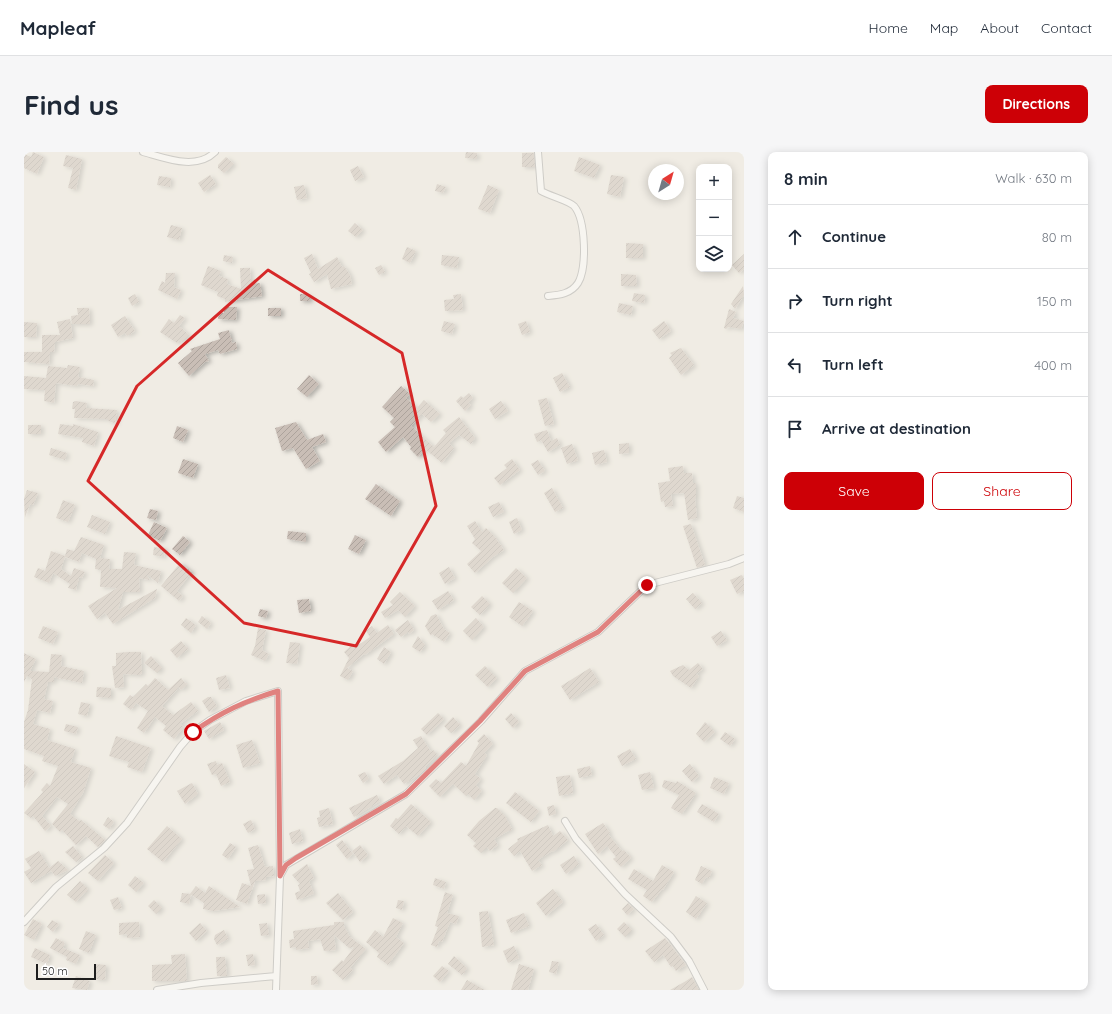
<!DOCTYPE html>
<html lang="en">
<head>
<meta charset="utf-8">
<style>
  :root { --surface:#fff; --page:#f6f6f7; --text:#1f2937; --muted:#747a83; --line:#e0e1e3; --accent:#cd0006 }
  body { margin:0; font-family:Quicksand,sans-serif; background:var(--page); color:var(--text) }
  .controls { position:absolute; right:12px; top:12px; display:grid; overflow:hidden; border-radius:8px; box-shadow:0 2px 10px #0003 }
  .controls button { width:36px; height:36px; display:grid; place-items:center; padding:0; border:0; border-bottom:1px solid var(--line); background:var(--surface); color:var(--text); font:20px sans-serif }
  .compass { position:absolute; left:624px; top:12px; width:36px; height:36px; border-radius:50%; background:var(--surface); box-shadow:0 2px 10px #0003; rotate:37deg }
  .scale { position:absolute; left:12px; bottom:10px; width:60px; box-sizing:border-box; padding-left:4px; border:2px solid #1e1e1e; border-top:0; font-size:11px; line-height:14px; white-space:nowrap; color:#1e1e1e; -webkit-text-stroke:3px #fff; paint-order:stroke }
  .stop { position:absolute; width:12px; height:12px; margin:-9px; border:3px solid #cd0006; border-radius:50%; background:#fff }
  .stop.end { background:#cd0006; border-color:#fff; box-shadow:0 1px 4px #0008 }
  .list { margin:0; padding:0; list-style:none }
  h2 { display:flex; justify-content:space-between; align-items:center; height:52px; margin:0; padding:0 16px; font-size:17px }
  h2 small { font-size:13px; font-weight:400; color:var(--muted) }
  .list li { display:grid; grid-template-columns:26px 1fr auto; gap:12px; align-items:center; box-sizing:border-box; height:64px; padding:0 16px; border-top:1px solid var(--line) }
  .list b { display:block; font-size:15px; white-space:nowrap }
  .list em { font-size:13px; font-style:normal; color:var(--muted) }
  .actions { display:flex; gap:8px; padding:12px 16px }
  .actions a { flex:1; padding:9px 0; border:1px solid var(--accent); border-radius:8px; text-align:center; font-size:14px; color:var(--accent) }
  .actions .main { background:var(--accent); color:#fff }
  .icon { flex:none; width:22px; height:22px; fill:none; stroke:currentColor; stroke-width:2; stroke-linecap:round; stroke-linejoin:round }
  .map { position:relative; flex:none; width:720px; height:838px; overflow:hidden; border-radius:8px }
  header { display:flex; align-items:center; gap:24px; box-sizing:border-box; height:56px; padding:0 20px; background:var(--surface); border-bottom:1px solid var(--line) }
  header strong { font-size:19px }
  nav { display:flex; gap:22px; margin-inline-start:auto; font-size:14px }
  .intro { display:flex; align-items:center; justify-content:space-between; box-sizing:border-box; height:96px; padding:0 24px }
  h1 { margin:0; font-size:28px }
  .button { padding:10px 18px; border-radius:8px; background:var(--accent); color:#fff; font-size:14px; font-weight:700 }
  main { display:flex; gap:24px; padding:0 24px }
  aside { flex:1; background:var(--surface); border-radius:8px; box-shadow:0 2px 10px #0003 }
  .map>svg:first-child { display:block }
  .building { fill:url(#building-hatch); filter:url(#shadow) }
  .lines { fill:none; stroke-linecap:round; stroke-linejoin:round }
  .minor-casing { stroke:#a5a5a5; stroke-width:8 }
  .minor { stroke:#fff; stroke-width:6 }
  .route { stroke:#cd0006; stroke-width:5 }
  .marked { fill:none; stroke:#d62828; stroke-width:3; stroke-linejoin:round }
</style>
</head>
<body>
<header>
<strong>Mapleaf</strong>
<nav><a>Home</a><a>Map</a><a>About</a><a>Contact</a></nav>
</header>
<div class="intro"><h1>Find us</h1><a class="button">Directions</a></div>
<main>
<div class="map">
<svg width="720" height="838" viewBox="0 0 720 838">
  <defs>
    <pattern id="building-hatch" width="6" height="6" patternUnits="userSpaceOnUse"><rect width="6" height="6" fill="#c9beb6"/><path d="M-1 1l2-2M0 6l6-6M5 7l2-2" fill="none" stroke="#aca39c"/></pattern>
    <filter id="shadow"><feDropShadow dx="3" dy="1.5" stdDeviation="2" flood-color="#0004"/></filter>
  </defs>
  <rect width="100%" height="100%" fill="#f0ece4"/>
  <path class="building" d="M 9,0 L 20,5 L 13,22 L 0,16 L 0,2 L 7,5 Z
    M 442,0 L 453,1 L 453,7 L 441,6 Z
    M 498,1 L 510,1 L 511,15 L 498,15 Z
    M 42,3 L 58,7 L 52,38 L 44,36 L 49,16 L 39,14 Z
    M 202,5 L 210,12 L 200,21 L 194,16 L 194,13 Z
    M 555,5 L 576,13 L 570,26 L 550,19 Z
    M 334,14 L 340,25 L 331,29 L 326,18 Z
    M 186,23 L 192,32 L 180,40 L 174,31 Z
    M 587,23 L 600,25 L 596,45 L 583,42 Z
    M 135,24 L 147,26 L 146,35 L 133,33 Z
    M 413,32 L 422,35 L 419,41 L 411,39 Z
    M 280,33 L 283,46 L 273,48 L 270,35 Z
    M 464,33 L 475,38 L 466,61 L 454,57 Z
    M 331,71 L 339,78 L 332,85 L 324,79 Z
    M 147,73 L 158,76 L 155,88 L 143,85 Z
    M 602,91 L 619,92 L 619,106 L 602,106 Z
    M 383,95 L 392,99 L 386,111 L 378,107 Z
    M 288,102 L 294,117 L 313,105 L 318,115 L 320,114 L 326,123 L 328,132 L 307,137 L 303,122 L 290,130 L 285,122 L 287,121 L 280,106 Z
    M 720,102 L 720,117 L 715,121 L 708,113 Z
    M 200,103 L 209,105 L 208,111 L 199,109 Z
    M 418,103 L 435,105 L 433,116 L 417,113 Z
    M 357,113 L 361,120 L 355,123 L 351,116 Z
    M 184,114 L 197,119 L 195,124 L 204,127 L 203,132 L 217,137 L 216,116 L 226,116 L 227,132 L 236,131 L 238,144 L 201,150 L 201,147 L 193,144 L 194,140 L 177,133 Z
    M 142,121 L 151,121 L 150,135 L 157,138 L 153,147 L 134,138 L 138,129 L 141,131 Z
    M 597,122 L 612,123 L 613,134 L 597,134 Z
    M 719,134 L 720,143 L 711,157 L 707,152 Z
    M 610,141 L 621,143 L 620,151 L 608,149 Z
    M 111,142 L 115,150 L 108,154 L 104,146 Z
    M 276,142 L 286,142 L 286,149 L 276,149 Z
    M 437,142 L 439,158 L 421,159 L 420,148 L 430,147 L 429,143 Z
    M 595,151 L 609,154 L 607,163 L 593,160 Z
    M 200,155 L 213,155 L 212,168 L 194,167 L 195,160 L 200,161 Z
    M 53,156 L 65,156 L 66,172 L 48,172 L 47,164 L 54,163 Z
    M 244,156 L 257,156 L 257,164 L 244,164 Z
    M 705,157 L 712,160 L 709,166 L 720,169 L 717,177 L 704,175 L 702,177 L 700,176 Z
    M 156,163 L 161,166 L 155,174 L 165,183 L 158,190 L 156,188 L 153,191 L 136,180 L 145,167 L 150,171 Z
    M 101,164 L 111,179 L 103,184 L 101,181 L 94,185 L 87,173 Z
    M 46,167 L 49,186 L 31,190 L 30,200 L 26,200 L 25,212 L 0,210 L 0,200 L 18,200 L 18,183 L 36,183 L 33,170 Z
    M 420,169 L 431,172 L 428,182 L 417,179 Z
    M 502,169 L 506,180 L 498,183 L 494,172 Z
    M 640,169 L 647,179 L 635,187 L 628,178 Z
    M 0,170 L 13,171 L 12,185 L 0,185 Z
    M 205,178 L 208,191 L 212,190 L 213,197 L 196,202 L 194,198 L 181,202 L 185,209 L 181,210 L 165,224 L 154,211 L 168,199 L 166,197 L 196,187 L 194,181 Z
    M 657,196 L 670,213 L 657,223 L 645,206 L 648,203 L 646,201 Z
    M 44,213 L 56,215 L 54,225 L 70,228 L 69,234 L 54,232 L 53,234 L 32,231 L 30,251 L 20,249 L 21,238 L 0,237 L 0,224 L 22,226 L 24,214 L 43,216 Z
    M 538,221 L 546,235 L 536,240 L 529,226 Z
    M 285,223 L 295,232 L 283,245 L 273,237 Z
    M 377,234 L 386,242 L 382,246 L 393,256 L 400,248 L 416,262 L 407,270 L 398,262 L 387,274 L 410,295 L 422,281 L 419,278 L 435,265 L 451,286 L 447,292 L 435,283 L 425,291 L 430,296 L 418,311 L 401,297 L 394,305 L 386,297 L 387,295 L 379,285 L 362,300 L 354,290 L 371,275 L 366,270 L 370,266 L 358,255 Z
    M 445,241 L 449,246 L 444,251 L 447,253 L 441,259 L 432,249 L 437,244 L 439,246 Z
    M 523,246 L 530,272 L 521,274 L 514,248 Z
    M 52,249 L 63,251 L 62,256 L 93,258 L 91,271 L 84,269 L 84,267 L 50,266 L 51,257 L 48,257 L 49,250 Z
    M 477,249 L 484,259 L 471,267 L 465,257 Z
    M 272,270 L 283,288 L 299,282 L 302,290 L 288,295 L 296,309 L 282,317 L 269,296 L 258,299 L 251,276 Z
    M 36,272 L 49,274 L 49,272 L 74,280 L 70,294 L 58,290 L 59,286 L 34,282 Z
    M 4,273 L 17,273 L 17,282 L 4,282 Z
    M 153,274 L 164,278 L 159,290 L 149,286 Z
    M 523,278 L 527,289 L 533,286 L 536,293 L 524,300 L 517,288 L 513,290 L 510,282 Z
    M 605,291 L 605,301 L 595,302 L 595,292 Z
    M 548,292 L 554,308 L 543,312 L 537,296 Z
    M 27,296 L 43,301 L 41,308 L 25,303 Z
    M 580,298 L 583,310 L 571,313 L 568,301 Z
    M 159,307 L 174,312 L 169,326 L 154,321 Z
    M 488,307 L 496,318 L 476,333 L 470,326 L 483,316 L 480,313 Z
    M 514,308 L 521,319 L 514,323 L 507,312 Z
    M 659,314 L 660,321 L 668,321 L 669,331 L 672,331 L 672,346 L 671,346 L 673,366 L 664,368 L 660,341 L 647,342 L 649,354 L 641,355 L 640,349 L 637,350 L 634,331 L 646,329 L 644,316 Z
    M 352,332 L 376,349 L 367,364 L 341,347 Z
    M 528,336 L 539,356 L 531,360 L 520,341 Z
    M 3,338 L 14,341 L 9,353 L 6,352 L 1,365 L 0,347 Z
    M 713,344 L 720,346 L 720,360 L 709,356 Z
    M 39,348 L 51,353 L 44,370 L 32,366 Z
    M 475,350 L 480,360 L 469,365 L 464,355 Z
    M 126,357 L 134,359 L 132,368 L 123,366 Z
    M 68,363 L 86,370 L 81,382 L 63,375 Z
    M 493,366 L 498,378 L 490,382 L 485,370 Z
    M 451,369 L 458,380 L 462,376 L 470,384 L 480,398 L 469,405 L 451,421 L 443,412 L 457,399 L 448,391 L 451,387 L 443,374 Z
    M 130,370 L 143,376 L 136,389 L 124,383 Z
    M 667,372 L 681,413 L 673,416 L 659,374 Z
    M 264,379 L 282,381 L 282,390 L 263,387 Z
    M 331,383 L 342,388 L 335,402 L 324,397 Z
    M 159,384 L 166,390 L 156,403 L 148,397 Z
    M 57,385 L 80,393 L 76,406 L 86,407 L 85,417 L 98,417 L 100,400 L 112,401 L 110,413 L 137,419 L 134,431 L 122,422 L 126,428 L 115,426 L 116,440 L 99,440 L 94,458 L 133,437 L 131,446 L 89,472 L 81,461 L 73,467 L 64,454 L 93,436 L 76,435 L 77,418 L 71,417 L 72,407 L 58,401 L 55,410 L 41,405 L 37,417 L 47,424 L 50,416 L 61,420 L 58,426 L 55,425 L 52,438 L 44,436 L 46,432 L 29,421 L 25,431 L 10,425 L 14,416 L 21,419 L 27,399 L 41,404 L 43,397 L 50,399 Z
    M 130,395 L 141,397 L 140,405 L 129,403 Z
    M 156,411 L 168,420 L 153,439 L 159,444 L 155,449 L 137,434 Z
    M 425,415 L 431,426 L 421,432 L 415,421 Z
    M 492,416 L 503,426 L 489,441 L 478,431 Z
    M 718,423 L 720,427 L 720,439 L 713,442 L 706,428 Z
    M 424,439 L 430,448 L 414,458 L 408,449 Z
    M 376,440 L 391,454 L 381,465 L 374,458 L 361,466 L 357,460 L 369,453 L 366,450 Z
    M 669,441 L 678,451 L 671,457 L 662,447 Z
    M 458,444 L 466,452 L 456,463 L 447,455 Z
    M 285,447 L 287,459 L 275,461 L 273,448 Z
    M 495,450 L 509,459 L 498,474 L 485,465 Z
    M 236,457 L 244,459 L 242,466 L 234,464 Z
    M 412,462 L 420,477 L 426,481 L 420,490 L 408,482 L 407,484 L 401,474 L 407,464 Z
    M 178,464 L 187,471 L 183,477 L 174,470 Z
    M 162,466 L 172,473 L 167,481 L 157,473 Z
    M 452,466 L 460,475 L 448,488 L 439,479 Z
    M 384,468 L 390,478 L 385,482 L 384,480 L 377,485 L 371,478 Z
    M 364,473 L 370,482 L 341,503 L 340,502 L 323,516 L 329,519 L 324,528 L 316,524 L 325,506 L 320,500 L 328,493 L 330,496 L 346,485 L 342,479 L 348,474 L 353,481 Z
    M 19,474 L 34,480 L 29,492 L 14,486 Z
    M 234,476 L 242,478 L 238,498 L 245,502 L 241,509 L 227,503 L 231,494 Z
    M 697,479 L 703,488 L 693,494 L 687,485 Z
    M 394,484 L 401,493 L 396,500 L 388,495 Z
    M 157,489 L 164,497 L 153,506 L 146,498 Z
    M 266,490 L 276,491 L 273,512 L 262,511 Z
    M 360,495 L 367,500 L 360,512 L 353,507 Z
    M 105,500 L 117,500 L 118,521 L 116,523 L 99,522 L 100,535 L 91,536 L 88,514 L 92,514 L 92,501 Z
    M 0,501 L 12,507 L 6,519 L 25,520 L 27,502 L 38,503 L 37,514 L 60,519 L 58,531 L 30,525 L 30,530 L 24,530 L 20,547 L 29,549 L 26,561 L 13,558 L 9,572 L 26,577 L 23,588 L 51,597 L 47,610 L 67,616 L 59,641 L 46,662 L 55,669 L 57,668 L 81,688 L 74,695 L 62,684 L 52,693 L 38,678 L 36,680 L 28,672 L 44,652 L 33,645 L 18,664 L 27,674 L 21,679 L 9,664 L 7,666 L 0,661 L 19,640 L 17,638 L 23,631 L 26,634 L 34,614 L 18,609 L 20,604 L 0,597 L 0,570 L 4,558 L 8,527 L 3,524 L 0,530 Z
    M 127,504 L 138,516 L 133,521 L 120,511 Z
    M 674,511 L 679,517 L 672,522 L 675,524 L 667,536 L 649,524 L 646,519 L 659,513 L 665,518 Z
    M 461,514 L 473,526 L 464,535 L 451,523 Z
    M 566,516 L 575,530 L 546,548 L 537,534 Z
    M 202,523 L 206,536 L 195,538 L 192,526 Z
    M 131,526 L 144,538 L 157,526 L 163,533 L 157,538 L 155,535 L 138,554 L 149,563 L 167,550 L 174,559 L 156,572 L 160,575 L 150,587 L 139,578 L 142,574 L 131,565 L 120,581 L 113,576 L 124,559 L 112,551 L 107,558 L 99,552 L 106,543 L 109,545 L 122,532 L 124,534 Z
    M 73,535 L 87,536 L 87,546 L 72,545 Z
    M 184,545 L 187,545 L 193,554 L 185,560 L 178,549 Z
    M 57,550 L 66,552 L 63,564 L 54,562 Z
    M 414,561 L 420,567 L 403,583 L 397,577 Z
    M 487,561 L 495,570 L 489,576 L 481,567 Z
    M 429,565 L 436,573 L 427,581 L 420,574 Z
    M 196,570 L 200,578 L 185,587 L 180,579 Z
    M 681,570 L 691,580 L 680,590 L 672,582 Z
    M 42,572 L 54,575 L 52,582 L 40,579 Z
    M 701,580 L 711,587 L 706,594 L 696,587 Z
    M 460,582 L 469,592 L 460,601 L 463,603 L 451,622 L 457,627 L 452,633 L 458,639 L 450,648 L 444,642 L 442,644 L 429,632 L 416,645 L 405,634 L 412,627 L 417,631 L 437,610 L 442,614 L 455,591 L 453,589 Z
    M 92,584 L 127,596 L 118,620 L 103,615 L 105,610 L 85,604 Z
    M 397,584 L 407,600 L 409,598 L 413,602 L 401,615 L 402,616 L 397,621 L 380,632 L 373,623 L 360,632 L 354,624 L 379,609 L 394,596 L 389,588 Z
    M 228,588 L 236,611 L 219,616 L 212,593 Z
    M 606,597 L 612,607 L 598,614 L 593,604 Z
    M 192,609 L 193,613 L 198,611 L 206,630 L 197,634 L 192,622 L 188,623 L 183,612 Z
    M 0,612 L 11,620 L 0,636 Z
    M 666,612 L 675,624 L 668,630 L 658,619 Z
    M 566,614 L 568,623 L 555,626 L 553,617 Z
    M 341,620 L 345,627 L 339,631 L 334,623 Z
    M 626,620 L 630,636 L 618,638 L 614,623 Z
    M 546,623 L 549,641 L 535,644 L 532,625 Z
    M 690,625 L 705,631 L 700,642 L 686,636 Z
    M 640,628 L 652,631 L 653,629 L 672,641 L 658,662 L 647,656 L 655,643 L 638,635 Z
    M 168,631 L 174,642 L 161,652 L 153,639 Z
    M 491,640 L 515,659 L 507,670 L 482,651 Z
    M 353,643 L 356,649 L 330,665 L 325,656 Z
    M 387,652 L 407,670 L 394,684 L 382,674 L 375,682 L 366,674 L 372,666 L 374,667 Z
    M 678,652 L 695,662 L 690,670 L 673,660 Z
    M 530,653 L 532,662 L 525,664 L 523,655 Z
    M 305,656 L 309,672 L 295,675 L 293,666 L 296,665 L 295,659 Z
    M 471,656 L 473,656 L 481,664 L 488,677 L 470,687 L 474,693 L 466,699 L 463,695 L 457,701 L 449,694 L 452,691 L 443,683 L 455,669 Z
    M 84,665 L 90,670 L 85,677 L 79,673 Z
    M 227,668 L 231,677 L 224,681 L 219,672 Z
    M 579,671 L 586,681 L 584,682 L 598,699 L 600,698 L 607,706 L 597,715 L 589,707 L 592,705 L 583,694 L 574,702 L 561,682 Z
    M 524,673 L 529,684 L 536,679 L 544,688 L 529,700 L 528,699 L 514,708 L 518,713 L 508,719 L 496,699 L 490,704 L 484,697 L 494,689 L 493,687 Z
    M 143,674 L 158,687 L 139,710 L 123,697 Z
    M 276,677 L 279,689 L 268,692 L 265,681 Z
    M 318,688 L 329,702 L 323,707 L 312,693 Z
    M 206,691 L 212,695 L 204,707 L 198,703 Z
    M 234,693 L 241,715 L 249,714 L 250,724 L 242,725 L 242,728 L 231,729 L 223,752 L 212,748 L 218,731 L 227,734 L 223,718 L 230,717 L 224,696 Z
    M 336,693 L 344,703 L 336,710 L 328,699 Z
    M 49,694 L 58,705 L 52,710 L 41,700 Z
    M 15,699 L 25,716 L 34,709 L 44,718 L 31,724 L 26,717 L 27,719 L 7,731 L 0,720 L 7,716 L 1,707 Z
    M 81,703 L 90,711 L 74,729 L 64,721 Z
    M 550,704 L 555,712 L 542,722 L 536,713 Z
    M 283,712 L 290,726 L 285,729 L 290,742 L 273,748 L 271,741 L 276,739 L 274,733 L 276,732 L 268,723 Z
    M 638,713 L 650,720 L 639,738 L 638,737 L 628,750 L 619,744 L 623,738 L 604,727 L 610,717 L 629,729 Z
    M 677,714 L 688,719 L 685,726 L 682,725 L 678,732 L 671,728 Z
    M 111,724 L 120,731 L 112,740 L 104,733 Z
    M 411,726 L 422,730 L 420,737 L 409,733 Z
    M 56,729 L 64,737 L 52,750 L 43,743 Z
    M 172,734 L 181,741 L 185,734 L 216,755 L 189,759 L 179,757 L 180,751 L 166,742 Z
    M 529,737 L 539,750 L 522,764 L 512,751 Z
    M 421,740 L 429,743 L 423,761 L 435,764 L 432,772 L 426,770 L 418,790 L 415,789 L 413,795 L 407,793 L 414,775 L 411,774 Z
    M 158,741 L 167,742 L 165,752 L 156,750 Z
    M 314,741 L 329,760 L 319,768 L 302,751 Z
    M 241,742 L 242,751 L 234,752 L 233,743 Z
    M 672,744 L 683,751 L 672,767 L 662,760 Z
    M 94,745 L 98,756 L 90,758 L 86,748 Z
    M 130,748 L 138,756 L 132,762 L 124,754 Z
    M 374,748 L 380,749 L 378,758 L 372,756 Z
    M 604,751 L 610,757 L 603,763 L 598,757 Z
    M 464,759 L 470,793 L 458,795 L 455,760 Z
    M 500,761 L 505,774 L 487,781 L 482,768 Z
    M 369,766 L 379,771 L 372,785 L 380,791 L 364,813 L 353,805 L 355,801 L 342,790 L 351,778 L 359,785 Z
    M 9,767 L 18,772 L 10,788 L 0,783 Z
    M 28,768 L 35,772 L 29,780 L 23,775 Z
    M 115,770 L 116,785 L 103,786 L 103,782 L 95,783 L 95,771 Z
    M 310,770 L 320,770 L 320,774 L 326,785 L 342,797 L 326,816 L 329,818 L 319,828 L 308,818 L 318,808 L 319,810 L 330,795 L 325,796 L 310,783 L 312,798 L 300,799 L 296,787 L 284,789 L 285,796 L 272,798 L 272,795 L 266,796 L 265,788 L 270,787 L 269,779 L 310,773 Z
    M 600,770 L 608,778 L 601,785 L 593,777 Z
    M 176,771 L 183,779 L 172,789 L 165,781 Z
    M 243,771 L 245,783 L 237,784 L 235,772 Z
    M 572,772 L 580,783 L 572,789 L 564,777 Z
    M 200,778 L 204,787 L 193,793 L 190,787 L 191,783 Z
    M 62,779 L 72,783 L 65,801 L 55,797 Z
    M 32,786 L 41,791 L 39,796 L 56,803 L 52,812 L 42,808 L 43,805 L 26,796 Z
    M 641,786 L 662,813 L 652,819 L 649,814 L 647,815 L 639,803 L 630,810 L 621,799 Z
    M 490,794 L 495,806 L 484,811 L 479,799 Z
    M 11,796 L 26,803 L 23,812 L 7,805 Z
    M 161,802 L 163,829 L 128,829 L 128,813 L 148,812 L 147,803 Z
    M 229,802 L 231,813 L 224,814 L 222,803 Z
    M 430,804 L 443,816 L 438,823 L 424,812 Z
    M 192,805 L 201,805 L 203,824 L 193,824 Z
    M 528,809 L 535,810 L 532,822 L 525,820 Z
    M 71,812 L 82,813 L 81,828 L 70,827 Z
    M 495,812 L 510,817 L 504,838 L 487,838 Z
    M 418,814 L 425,819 L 416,830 L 409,824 Z
    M 52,824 L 66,829 L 63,838 L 48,836 Z
    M 287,824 L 293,824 L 294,832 L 287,833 Z
    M 668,825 L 675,838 L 646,838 L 662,829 Z
    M 443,828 L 461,838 L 437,838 Z"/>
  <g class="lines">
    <defs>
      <path id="minor" d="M 119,0 C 141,6 172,19 191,0
        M 514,0 L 517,39 C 526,44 545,49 550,54 C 562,68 563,117 554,131 C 547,142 535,143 524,144
        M 541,669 L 552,687 L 601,742 L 647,785 L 665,809 L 680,838
        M 0,770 L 32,735 L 80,696 L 103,671 L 156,595 L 169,580 L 186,568 L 222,549 L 254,539 L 256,724
        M 133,838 L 177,831 L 252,824
        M 252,838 L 256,724 L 262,713 L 382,642 L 457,569 L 501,519 L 574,480 L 623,433 L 705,412 L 720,406"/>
    </defs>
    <use href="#minor" class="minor-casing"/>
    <use href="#minor" class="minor"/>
  </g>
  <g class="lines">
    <path class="route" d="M 169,580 C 197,560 221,549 254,539 L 256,724 L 262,713 L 272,706 L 382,642 L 456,569 L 501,519 L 574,480 L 623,433"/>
  </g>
  <path d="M0 0H720V838H0ZM 244,118 L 378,201 L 412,354 L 332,494 L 220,471 L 64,329 L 113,234 Z" fill="#f0ece4" fill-opacity=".55" fill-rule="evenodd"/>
  <path class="marked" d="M 244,118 L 378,201 L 412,354 L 332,494 L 220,471 L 64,329 L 113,234 Z"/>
</svg>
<div class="controls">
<button>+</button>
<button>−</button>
<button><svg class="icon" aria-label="layers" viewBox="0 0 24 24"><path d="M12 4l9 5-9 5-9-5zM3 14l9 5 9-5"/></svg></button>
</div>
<svg class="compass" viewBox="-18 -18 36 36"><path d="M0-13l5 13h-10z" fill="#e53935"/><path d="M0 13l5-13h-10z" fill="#747a83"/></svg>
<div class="scale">50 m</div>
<div class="stop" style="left:169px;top:580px"></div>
<div class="stop end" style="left:623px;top:433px"></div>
</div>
<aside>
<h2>8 min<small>Walk · 630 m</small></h2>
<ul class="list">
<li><svg class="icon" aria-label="ahead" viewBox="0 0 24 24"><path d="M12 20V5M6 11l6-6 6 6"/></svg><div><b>Continue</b></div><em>80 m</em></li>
<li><svg class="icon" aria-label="right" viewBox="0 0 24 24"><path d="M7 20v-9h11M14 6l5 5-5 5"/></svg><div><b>Turn right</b></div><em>150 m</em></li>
<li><svg class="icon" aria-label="left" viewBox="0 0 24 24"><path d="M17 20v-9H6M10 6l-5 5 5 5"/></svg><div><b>Turn left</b></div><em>400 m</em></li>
<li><svg class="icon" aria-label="arrive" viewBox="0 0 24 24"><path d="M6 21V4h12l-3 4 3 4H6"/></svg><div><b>Arrive at destination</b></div></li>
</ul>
<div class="actions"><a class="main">Save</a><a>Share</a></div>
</aside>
</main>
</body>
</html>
